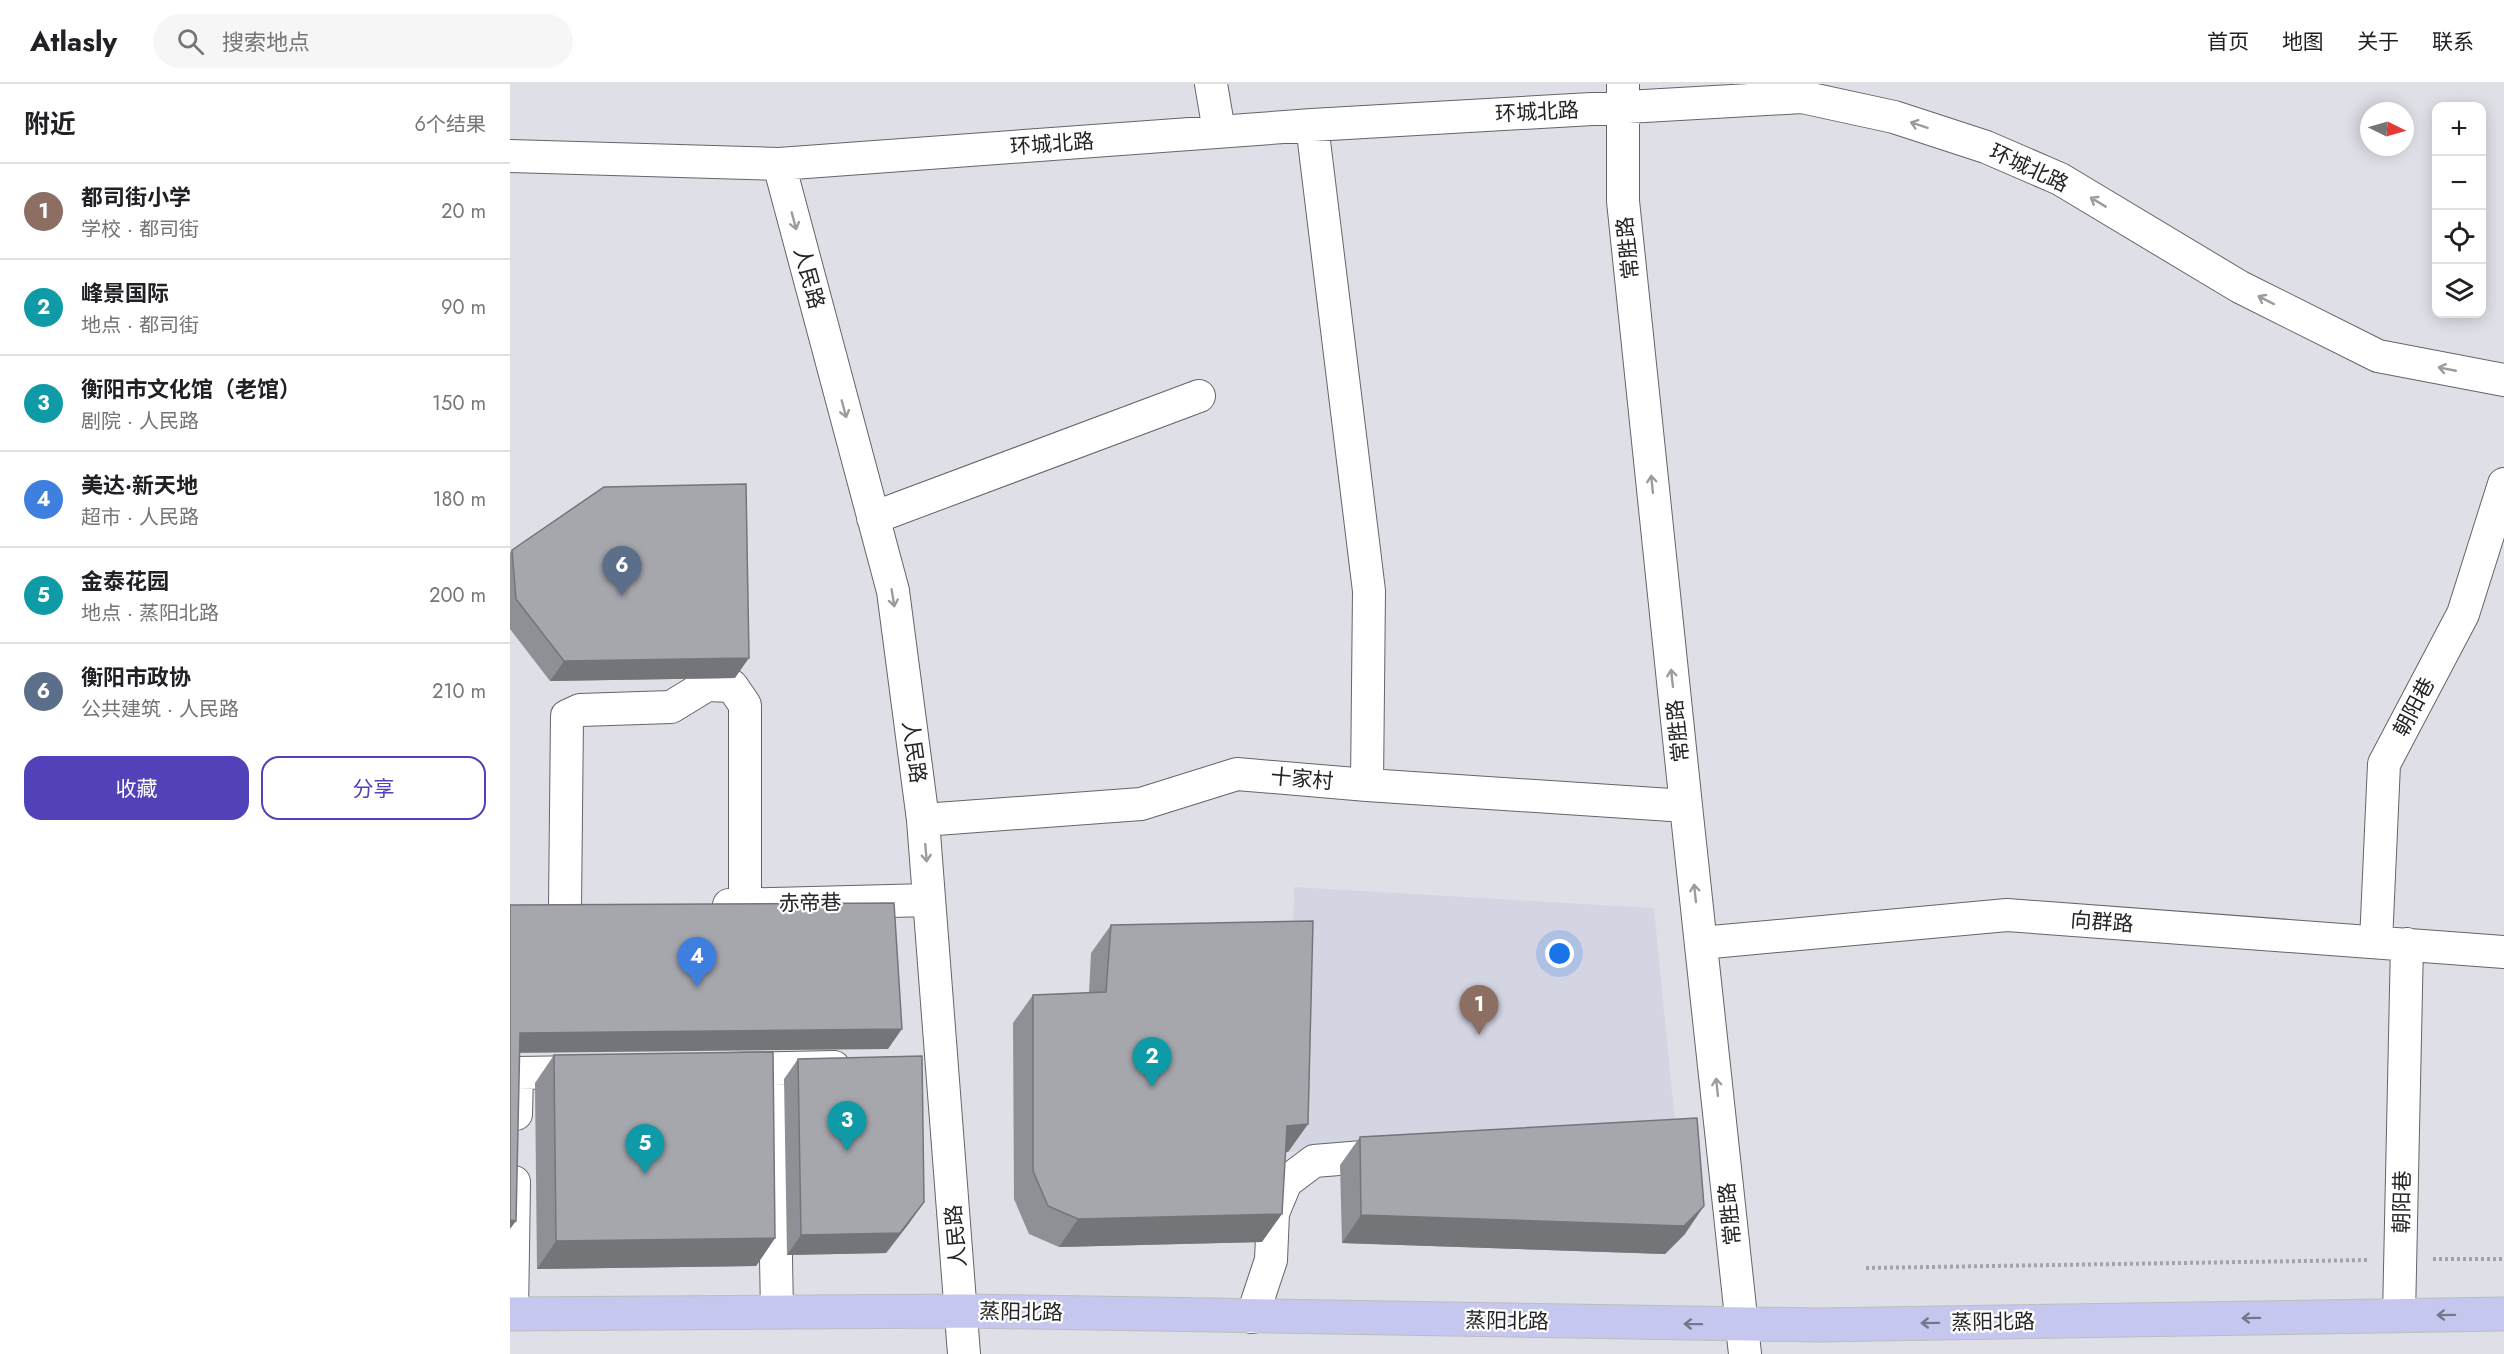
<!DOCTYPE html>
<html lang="zh">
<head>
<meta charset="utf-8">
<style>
  :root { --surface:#fff; --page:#f6f6f6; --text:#202124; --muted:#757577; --line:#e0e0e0; --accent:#5142b9 }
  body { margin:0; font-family:Jost,"Noto Sans SC",sans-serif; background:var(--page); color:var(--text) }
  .controls { position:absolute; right:18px; top:18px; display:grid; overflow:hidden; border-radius:12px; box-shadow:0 3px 15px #0003 }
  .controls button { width:54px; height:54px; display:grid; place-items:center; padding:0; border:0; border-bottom:2px solid var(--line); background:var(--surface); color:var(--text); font:30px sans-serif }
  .compass { position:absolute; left:1850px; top:18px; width:54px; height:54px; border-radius:50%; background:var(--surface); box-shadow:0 3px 15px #0003; rotate:95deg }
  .you { position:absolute; left:1050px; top:870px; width:21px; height:21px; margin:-15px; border:4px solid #fff; border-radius:50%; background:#1a73e8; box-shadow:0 0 0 9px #1a73e833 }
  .badge { display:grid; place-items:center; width:39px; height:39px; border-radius:50%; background:var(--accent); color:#fff; font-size:20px; font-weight:700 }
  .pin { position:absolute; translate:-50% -50px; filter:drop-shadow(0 2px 3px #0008) }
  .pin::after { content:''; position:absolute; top:32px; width:21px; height:18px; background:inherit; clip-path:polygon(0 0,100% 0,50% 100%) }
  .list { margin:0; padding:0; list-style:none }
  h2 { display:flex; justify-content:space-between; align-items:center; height:78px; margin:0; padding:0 24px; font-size:26px }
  h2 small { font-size:20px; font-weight:400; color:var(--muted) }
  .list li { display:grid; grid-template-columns:39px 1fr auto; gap:18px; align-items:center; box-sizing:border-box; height:96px; padding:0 24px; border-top:2px solid var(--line) }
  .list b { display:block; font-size:22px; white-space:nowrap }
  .list p { margin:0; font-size:20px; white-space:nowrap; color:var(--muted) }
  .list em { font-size:20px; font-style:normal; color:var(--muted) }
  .actions { display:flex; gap:12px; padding:18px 24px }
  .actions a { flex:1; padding:14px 0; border:2px solid var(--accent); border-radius:18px; text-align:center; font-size:21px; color:var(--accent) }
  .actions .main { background:var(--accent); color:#fff }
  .icon { flex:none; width:33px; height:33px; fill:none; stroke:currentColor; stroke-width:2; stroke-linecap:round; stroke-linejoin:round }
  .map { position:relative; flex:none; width:1994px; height:1270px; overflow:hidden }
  header { display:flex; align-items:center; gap:36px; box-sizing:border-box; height:84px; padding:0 30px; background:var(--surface); border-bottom:2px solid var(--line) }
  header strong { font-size:28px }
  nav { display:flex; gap:33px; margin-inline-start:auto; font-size:21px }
  .search { width:420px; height:54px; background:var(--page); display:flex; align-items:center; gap:15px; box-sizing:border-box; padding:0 21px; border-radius:33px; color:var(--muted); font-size:22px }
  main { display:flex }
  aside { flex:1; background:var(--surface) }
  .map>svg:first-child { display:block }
  .built { fill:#d4d5e3 }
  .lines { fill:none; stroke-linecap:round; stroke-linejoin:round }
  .minor-casing { stroke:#64646a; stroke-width:34 }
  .major-casing { stroke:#bdbdbe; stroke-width:35 }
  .path { stroke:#a3a4a9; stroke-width:4; stroke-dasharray:3 3; stroke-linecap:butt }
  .minor { stroke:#fff; stroke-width:32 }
  .major { stroke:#c6c7ee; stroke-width:33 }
  .wall { fill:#8f9095 }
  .shaded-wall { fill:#747579 }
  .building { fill:#a6a7ad; stroke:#747579; stroke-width:1.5 }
  .oneway { stroke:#9c9c9d }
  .oneway2 { stroke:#75768a }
  .labels { text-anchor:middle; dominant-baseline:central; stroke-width:4.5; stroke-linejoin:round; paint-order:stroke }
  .street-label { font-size:21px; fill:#242426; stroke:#fff }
</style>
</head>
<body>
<header>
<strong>Atlasly</strong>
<div class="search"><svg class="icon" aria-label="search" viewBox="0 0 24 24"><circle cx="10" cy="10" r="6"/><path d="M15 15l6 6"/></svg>搜索地点</div>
<nav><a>首页</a><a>地图</a><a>关于</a><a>联系</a></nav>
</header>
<main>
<aside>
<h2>附近<small>6个结果</small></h2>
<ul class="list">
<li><span class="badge" style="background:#8d6e63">1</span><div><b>都司街小学</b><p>学校 · 都司街</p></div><em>20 m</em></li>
<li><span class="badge" style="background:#0f9aa8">2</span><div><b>峰景国际</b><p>地点 · 都司街</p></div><em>90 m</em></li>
<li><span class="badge" style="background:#0f9aa8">3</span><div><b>衡阳市文化馆（老馆）</b><p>剧院 · 人民路</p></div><em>150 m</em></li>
<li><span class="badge" style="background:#3f7fe0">4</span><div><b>美达·新天地</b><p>超市 · 人民路</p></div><em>180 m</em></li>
<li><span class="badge" style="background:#0f9aa8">5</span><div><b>金泰花园</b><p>地点 · 蒸阳北路</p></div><em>200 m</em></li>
<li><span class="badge" style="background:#5c6f8a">6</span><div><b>衡阳市政协</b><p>公共建筑 · 人民路</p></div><em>210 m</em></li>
</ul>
<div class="actions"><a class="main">收藏</a><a>分享</a></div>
</aside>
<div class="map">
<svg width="1994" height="1270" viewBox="0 0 1994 1270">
  <rect width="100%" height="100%" fill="#dfe0e7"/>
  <path class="built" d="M 784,803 L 1144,824 L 1165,1037 L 778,1068 Z"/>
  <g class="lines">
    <defs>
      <path id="minor" d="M 701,0 L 709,47
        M 1113,0 L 1113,117 L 1176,722 L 1235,1270
        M 802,41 L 859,507 L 857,701
        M 0,72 L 269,80 L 802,41 L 1292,13 L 1384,33 L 1476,63 L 1550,95 L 1730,203 L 1868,272 L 1994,296
        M 269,80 L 383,507 L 413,736 L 454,1270
        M 363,434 L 689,312
        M 413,736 L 631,720 L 727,690 L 857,701 L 1176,722
        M 219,821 L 419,816
        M 55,824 L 57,632 L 70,626 L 161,623 L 197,601 L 222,602 L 235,621 L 235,820
        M 1866,858 L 1874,680 L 1953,530 L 1994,400
        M 1191,859 L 1497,831 L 1994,868
        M 221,985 L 324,983
        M 263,1012 L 267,1228
        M 6,1030 L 7,989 L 75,988
        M 2,1230 L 4,1098
        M 1889,1232 L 1897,860
        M 742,1233 L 761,1176 L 763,1129 L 776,1098 L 804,1077 L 878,1071"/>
      <path id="major" d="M 0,1230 L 453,1227 L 1308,1241 L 1994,1230"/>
    </defs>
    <use href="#minor" class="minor-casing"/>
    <use href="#major" class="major-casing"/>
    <path class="path" d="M 1923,1175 L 1994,1175
      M 1356,1184 L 1858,1176"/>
    <use href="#minor" class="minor"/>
    <use href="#major" class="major"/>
  </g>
  <path class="wall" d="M 2,466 L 225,594 L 40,597 L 0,545 L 0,469 Z
    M 601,841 L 798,1040 L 778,1068 L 775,1068 L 752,1158 L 549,1163 L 519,1150 L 504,1115 L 503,939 L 523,911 L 579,909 L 581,869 Z
    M 44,971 L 265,1154 L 246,1182 L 27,1185 L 25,999 Z
    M 288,975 L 400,1138 L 376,1169 L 277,1171 L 274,995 Z
    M 850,1053 L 1175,1150 L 1155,1170 L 832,1159 L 830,1081 Z"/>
  <path class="shaded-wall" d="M 239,574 L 225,594 L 40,597 L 54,577 Z
    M 392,945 L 378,965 L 0,969 L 10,949 Z
    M 798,1040 L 778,1068 L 757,1070 L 777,1042 Z
    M 414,1118 L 400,1138 L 376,1169 L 277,1171 L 291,1151 Z
    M 1194,1122 L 1175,1150 L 1155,1170 L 832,1159 L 851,1131 Z
    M 772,1130 L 752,1158 L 549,1163 L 568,1135 Z
    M 0,1136 L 6,1137 L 0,1145 Z
    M 265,1154 L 246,1182 L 27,1185 L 46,1157 Z"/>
  <path class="building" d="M 236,400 L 239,574 L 54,577 L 6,515 L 2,466 L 94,403 Z
    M 384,819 L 392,945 L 10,949 L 6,1137 L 0,1136 L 0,821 Z
    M 803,837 L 798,1040 L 777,1042 L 772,1130 L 568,1135 L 538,1122 L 523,1087 L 523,911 L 596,908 L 601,841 Z
    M 263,968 L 265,1154 L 46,1157 L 44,971 Z
    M 412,972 L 414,1118 L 390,1149 L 291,1151 L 288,975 Z
    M 1187,1034 L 1194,1122 L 1174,1142 L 851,1131 L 850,1053 Z"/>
  <defs><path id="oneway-shaft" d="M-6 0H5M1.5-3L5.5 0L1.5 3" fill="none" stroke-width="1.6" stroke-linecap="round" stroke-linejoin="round" transform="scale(1.5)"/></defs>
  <g class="oneway">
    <use href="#oneway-shaft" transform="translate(1409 41) rotate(-162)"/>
    <use href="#oneway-shaft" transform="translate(1588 118) rotate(-149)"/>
    <use href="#oneway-shaft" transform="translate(284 137) rotate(75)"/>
    <use href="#oneway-shaft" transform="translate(1756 216) rotate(-153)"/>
    <use href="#oneway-shaft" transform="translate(1937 285) rotate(-169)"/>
    <use href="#oneway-shaft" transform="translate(334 325) rotate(75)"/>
    <use href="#oneway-shaft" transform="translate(1142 400) rotate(-96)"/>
    <use href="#oneway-shaft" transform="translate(383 514) rotate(81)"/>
    <use href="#oneway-shaft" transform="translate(1162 594) rotate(-96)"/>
    <use href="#oneway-shaft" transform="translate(416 769) rotate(85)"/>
    <use href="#oneway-shaft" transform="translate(1185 809) rotate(-96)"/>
    <use href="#oneway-shaft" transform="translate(1207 1003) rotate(-96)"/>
  </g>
  <g class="oneway2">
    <use href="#oneway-shaft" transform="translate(1936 1231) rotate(179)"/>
    <use href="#oneway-shaft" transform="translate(1741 1234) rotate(179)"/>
    <use href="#oneway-shaft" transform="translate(1420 1239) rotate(179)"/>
    <use href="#oneway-shaft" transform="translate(1183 1240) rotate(-179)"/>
  </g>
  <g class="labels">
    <g class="street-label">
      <text transform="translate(1027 28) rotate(-3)">环城北路</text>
      <text transform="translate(542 60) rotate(-4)">环城北路</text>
      <text transform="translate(1519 84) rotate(25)">环城北路</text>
      <text transform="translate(1118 164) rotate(-96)">常胜路</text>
      <text transform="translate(299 194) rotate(75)">人民路</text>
      <text transform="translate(1904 623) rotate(-62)">朝阳巷</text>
      <text transform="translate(1168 647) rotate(-96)">常胜路</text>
      <text transform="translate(404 668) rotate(82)">人民路</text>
      <text transform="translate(792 695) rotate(5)">十家村</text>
      <text transform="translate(300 819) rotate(-1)">赤帝巷</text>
      <text transform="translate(1592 838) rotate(4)">向群路</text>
      <text transform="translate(1892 1118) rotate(-89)">朝阳巷</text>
      <text transform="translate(1220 1130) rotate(-96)">常胜路</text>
      <text transform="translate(446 1152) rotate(-95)">人民路</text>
      <text transform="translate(511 1228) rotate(1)">蒸阳北路</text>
      <text transform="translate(997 1237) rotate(1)">蒸阳北路</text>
      <text transform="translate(1483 1238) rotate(-1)">蒸阳北路</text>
    </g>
  </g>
</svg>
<div class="controls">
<button>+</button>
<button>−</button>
<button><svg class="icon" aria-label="locate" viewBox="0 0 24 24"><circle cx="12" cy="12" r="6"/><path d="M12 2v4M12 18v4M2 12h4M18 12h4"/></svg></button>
<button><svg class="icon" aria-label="layers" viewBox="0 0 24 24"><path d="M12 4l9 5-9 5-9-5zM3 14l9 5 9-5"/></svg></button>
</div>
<svg class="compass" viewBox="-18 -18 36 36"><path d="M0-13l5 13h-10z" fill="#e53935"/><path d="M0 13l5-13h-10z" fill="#757577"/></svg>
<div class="you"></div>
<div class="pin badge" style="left:969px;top:951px;background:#8d6e63">1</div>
<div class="pin badge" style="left:642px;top:1003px;background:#0f9aa8">2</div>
<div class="pin badge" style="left:337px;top:1067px;background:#0f9aa8">3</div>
<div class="pin badge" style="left:187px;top:903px;background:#3f7fe0">4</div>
<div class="pin badge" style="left:135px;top:1090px;background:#0f9aa8">5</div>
<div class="pin badge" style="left:112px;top:512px;background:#5c6f8a">6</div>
</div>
</main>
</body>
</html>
